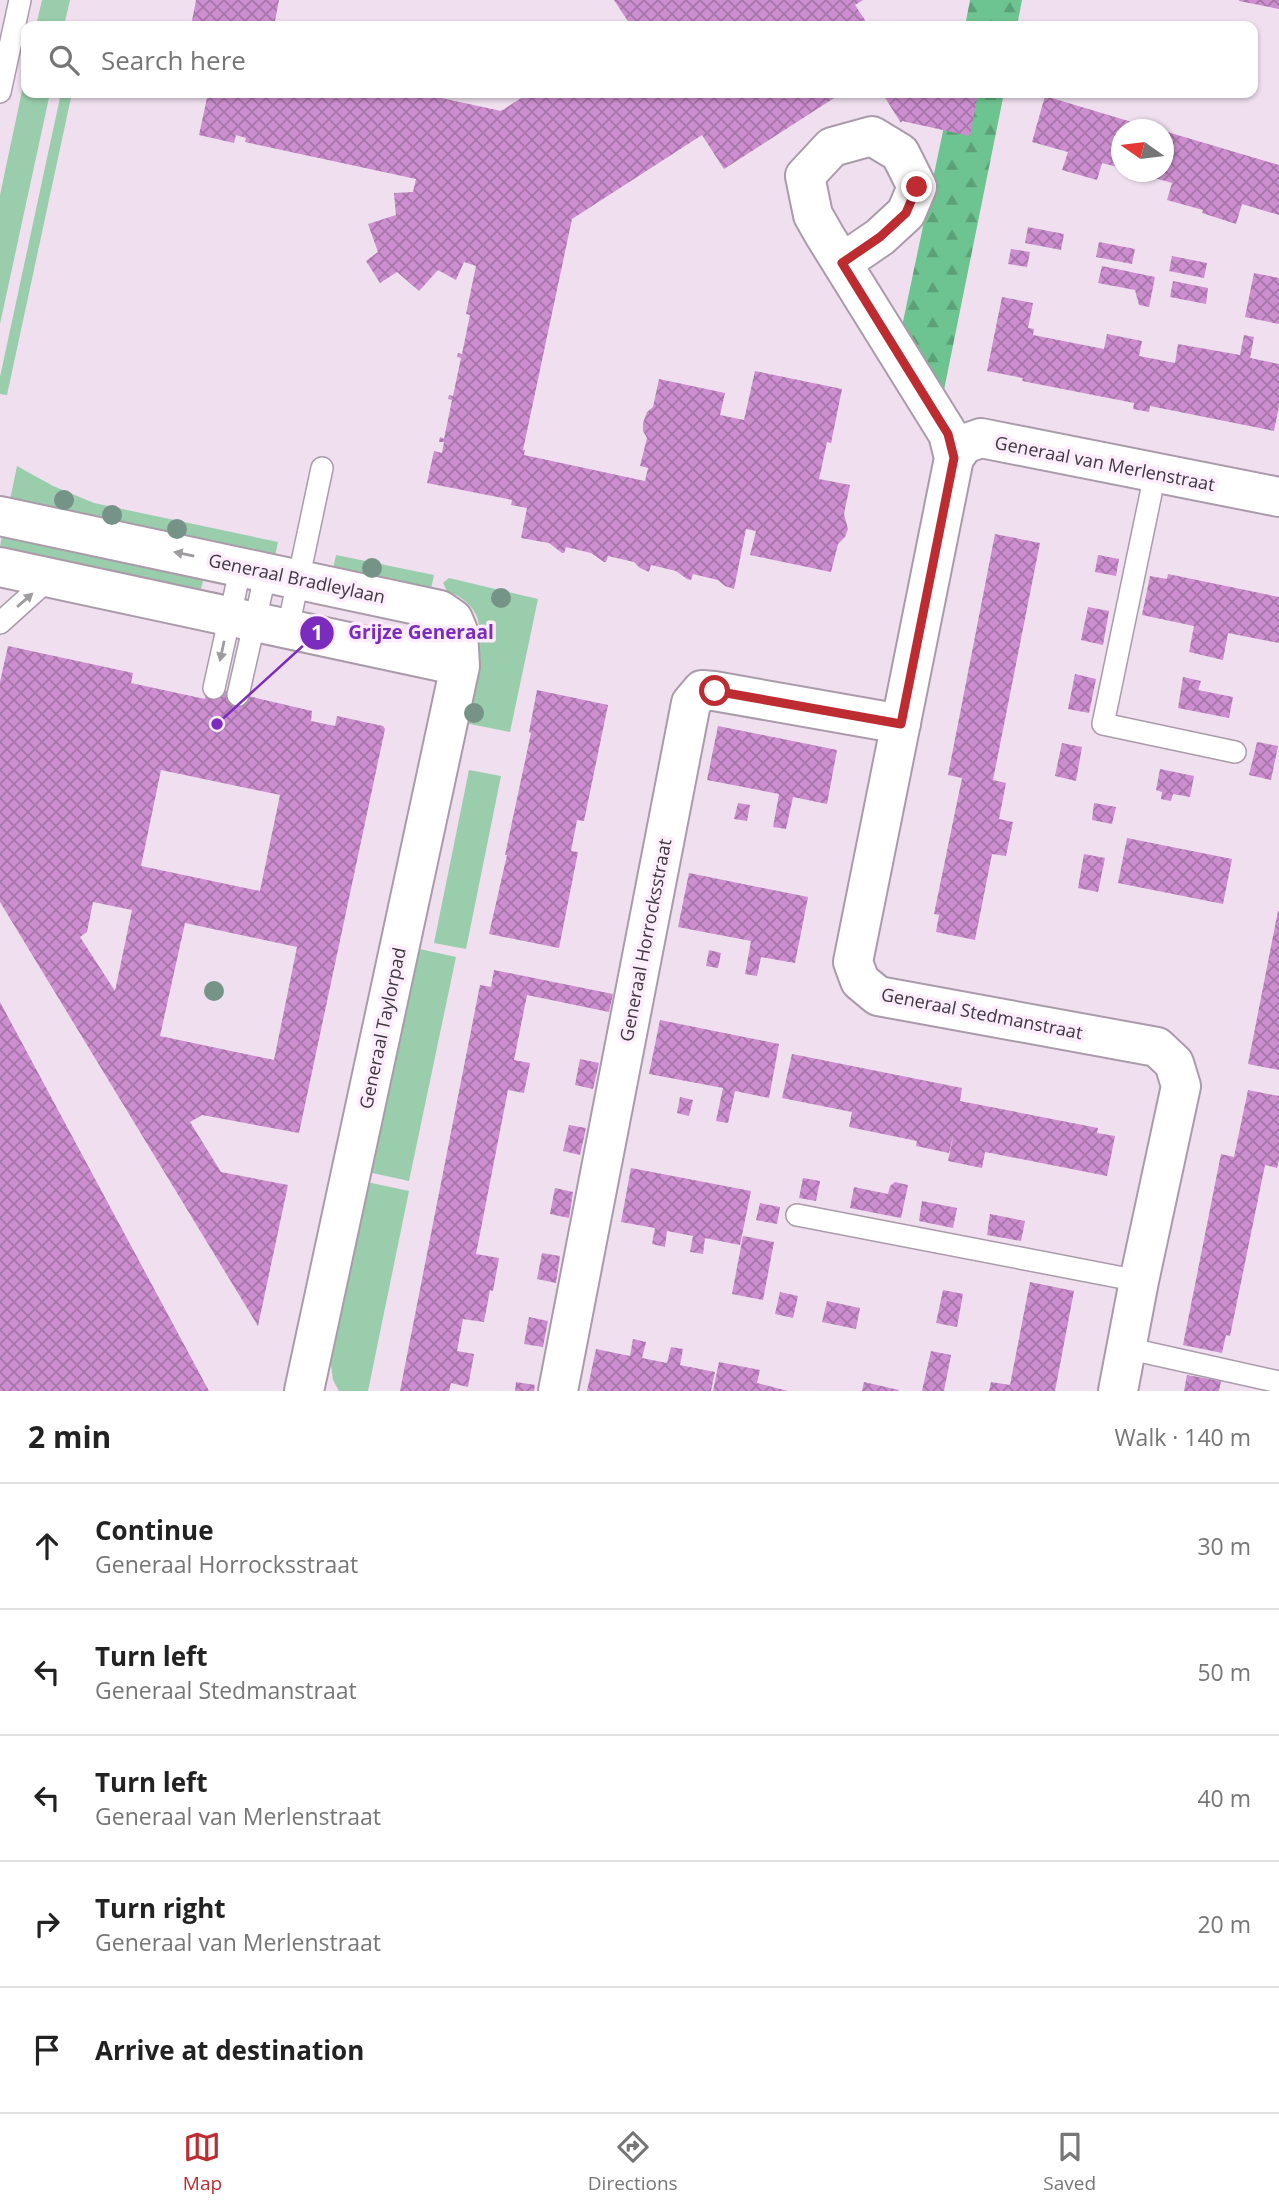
<!DOCTYPE html>
<html lang="en">
<head>
<meta charset="utf-8">
<style>
  :root { --surface:#fff; --page:#f2f2f2; --text:#222; --muted:#767676; --line:#e0e0e0; --accent:#bc2c31 }
  body { margin:0; font-family:"Open Sans",sans-serif; background:var(--page); color:var(--text) }
  .compass { position:absolute; left:1111px; top:119px; width:63px; height:63px; border-radius:50%; background:var(--surface); box-shadow:0 2px 5px #0004; rotate:284deg }
  .stop { position:absolute; width:21px; height:21px; margin:-16px; border:5px solid #bc2c31; border-radius:50%; background:#fff }
  .stop.end { background:#bc2c31; border-color:#fff; box-shadow:0 2px 7px #0008 }
  .list { margin:0; padding:0; list-style:none }
  h2 { display:flex; justify-content:space-between; align-items:center; height:91px; margin:0; padding:0 28px; font-size:30px }
  h2 small { font-size:23px; font-weight:400; color:var(--muted) }
  .list li { display:grid; grid-template-columns:46px 1fr auto; gap:21px; align-items:center; box-sizing:border-box; height:126px; padding:0 28px; border-top:2px solid var(--line) }
  .list b { display:block; font-size:26px; white-space:nowrap }
  .list p { margin:0; font-size:23px; white-space:nowrap; color:var(--muted) }
  .list em { font-size:23px; font-style:normal; color:var(--muted) }
  .icon { flex:none; width:38px; height:38px; fill:none; stroke:currentColor; stroke-width:2; stroke-linecap:round; stroke-linejoin:round }
  .map { position:relative; flex:none; width:1279px; height:1391px; overflow:hidden }
  .search { position:absolute; background:var(--surface); box-shadow:0 2px 5px #0004; left:21px; right:21px; top:21px; height:77px; display:flex; align-items:center; gap:18px; box-sizing:border-box; padding:0 24px; border-radius:14px; color:var(--muted); font-size:26px }
  .sheet { height:721px; background:var(--surface) }
  nav { display:flex; justify-content:space-around; align-items:center; box-sizing:border-box; height:98px; border-top:2px solid var(--line); background:var(--surface); font-size:19px; color:var(--muted) }
  nav a { display:grid; justify-items:center; gap:4px }
  nav .on { color:var(--accent) }
  .map>svg:first-child { display:block }
  .green { fill:#9acdac }
  .forest { fill:url(#forest-firs) }
  .building { fill:url(#building-cross-hatch); fill-rule:evenodd }
  .lines { fill:none; stroke-linecap:round; stroke-linejoin:round }
  .lane-casing { stroke:#aa9baa; stroke-width:24 }
  .street-casing { stroke:#aa9baa; stroke-width:42 }
  .lane { stroke:#fff; stroke-width:21 }
  .street { stroke:#fff; stroke-width:38 }
  .tree { fill:#769388 }
  .oneway { fill:#9e9c9e }
  .route { stroke:#bc2c31; stroke-width:9 }
  .labels { text-anchor:middle; dominant-baseline:central; stroke-width:7; stroke-linejoin:round; paint-order:stroke }
  .street-label { font-size:18px; fill:#3e383e; stroke:#fcecfc }
  .leader { fill:none; stroke:#7b2cbf; stroke-width:2.5 }
  .callout-dot { fill:#7b2cbf; stroke:#fcecfc; stroke-width:2.5 }
  .mark-label { font-size:21px; text-anchor:middle; font-weight:bold; fill:#fff }
  .callout-label { font-size:19px; text-anchor:middle; font-weight:bold; fill:#7b2cbf; stroke:#fcecfc; stroke-width:7; stroke-linejoin:round; paint-order:stroke }
</style>
</head>
<body>
<div class="map">
<svg width="1279" height="1391" viewBox="0 0 1279 1391">
  <defs>
    <pattern id="forest-firs" width="22" height="20" patternUnits="userSpaceOnUse" patternTransform="scale(1.75)"><rect width="22" height="20" fill="#6ec490"/><path d="M5 1l3.5 6h-7zM16 11l3.5 6h-7z" fill="#5ca077"/></pattern>
    <pattern id="building-cross-hatch" width="8" height="8" patternUnits="userSpaceOnUse" patternTransform="scale(1.75)"><rect width="8" height="8" fill="#cc8ece"/><path d="M0 0l8 8M0 8l8-8" fill="none" stroke="#a775a9"/></pattern>
  </defs>
  <rect width="100%" height="100%" fill="#efdfef"/>
  <path class="green" d="M 42,0 L 70,0 L 64,26 L 36,26 Z
    M 26,72 L 26,93 L 50,93 L 0,324 L 0,195 Z
    M 61,93 L 72,93 L 7,395 L 0,394 L 0,377 Z
    M 17,466 L 53,486 L 94,503 L 278,542 L 275,556 L 10,500 Z
    M 2,535 L 204,577 L 201,589 L 0,547 Z
    M 336,555 L 434,575 L 431,589 L 333,569 Z
    M 449,578 L 538,599 L 510,732 L 465,723 C 470,696 483,651 479,625 C 477,608 462,596 447,591 L 443,583 Z
    M 469,770 L 501,776 L 466,949 L 434,943 Z
    M 415,948 L 456,957 L 409,1181 L 368,1172 Z
    M 367,1182 L 409,1191 L 368,1391 L 339,1391 L 333,1380 L 330,1357 Z"/>
  <path class="forest" d="M 970,0 L 1022,0 L 1017,26 L 965,26 Z
    M 951,93 L 1004,93 L 943,395 L 900,336 Z"/>
  <path class="building" d="M 196,0 L 279,0 L 274,26 L 191,26 Z
    M 614,0 L 863,0 L 855,5 L 869,26 L 631,26 Z
    M 1239,0 L 1279,0 L 1279,9 L 1239,1 Z
    M 208,93 L 418,93 L 501,111 L 529,93 L 842,93 L 724,169 L 702,135 L 572,219 L 523,450 L 525,450 L 524,455 L 645,481 L 648,468 L 640,466 L 647,438 L 643,431 L 643,423 L 647,412 L 653,407 L 659,379 L 725,393 L 720,415 L 744,420 L 755,371 L 842,389 L 831,443 L 827,442 L 819,479 L 850,485 L 844,514 L 848,529 L 845,537 L 838,544 L 831,572 L 750,555 L 756,531 L 746,529 L 734,589 L 725,586 L 718,580 L 693,574 L 691,580 L 687,579 L 676,571 L 651,565 L 649,572 L 640,568 L 634,562 L 608,556 L 606,562 L 604,562 L 591,553 L 566,547 L 564,553 L 562,553 L 549,543 L 521,538 L 527,508 L 511,505 L 512,500 L 427,483 L 434,451 L 442,453 L 444,442 L 439,442 L 440,437 L 444,439 L 452,400 L 448,399 L 449,395 L 453,396 L 461,358 L 457,357 L 458,353 L 462,354 L 470,315 L 466,314 L 476,266 L 464,262 L 456,280 L 438,270 L 419,291 L 397,272 L 380,283 L 366,261 L 378,252 L 368,224 L 396,215 L 394,193 L 413,192 L 416,179 L 245,142 L 246,138 L 236,135 L 234,143 L 199,135 Z
    M 882,93 L 978,93 L 970,136 L 902,121 L 901,123 Z
    M 1045,96 L 1155,129 L 1155,130 L 1121,130 L 1121,168 L 1102,163 L 1097,180 L 1062,170 L 1068,152 L 1032,142 Z
    M 1164,131 L 1279,165 L 1279,215 L 1242,204 L 1236,224 L 1202,213 L 1203,210 L 1167,200 L 1172,183 L 1135,172 L 1164,172 Z
    M 1028,227 L 1064,234 L 1061,250 L 1025,243 Z
    M 1099,242 L 1135,249 L 1132,264 L 1096,257 Z
    M 1011,249 L 1030,252 L 1027,267 L 1008,264 Z
    M 1172,256 L 1207,263 L 1204,278 L 1169,271 Z
    M 1102,266 L 1155,277 L 1149,307 L 1139,305 L 1135,290 L 1098,283 Z
    M 1254,273 L 1279,278 L 1279,324 L 1245,317 Z
    M 1173,281 L 1208,288 L 1206,304 L 1170,297 Z
    M 1002,297 L 1033,303 L 1028,328 L 1034,329 L 1033,335 L 1104,349 L 1107,334 L 1142,341 L 1139,356 L 1175,363 L 1178,344 L 1240,355 L 1244,335 L 1254,337 L 1250,358 L 1279,364 L 1279,406 L 1274,431 L 1150,406 L 1149,412 L 1133,409 L 1134,403 L 1022,381 L 1023,378 L 987,371 Z
    M 995,534 L 1040,543 L 993,780 L 1006,783 L 999,819 L 1013,822 L 1006,856 L 992,854 L 975,940 L 936,932 L 939,915 L 934,914 L 962,778 L 948,775 Z
    M 1098,555 L 1119,559 L 1116,576 L 1095,572 Z
    M 1168,574 L 1279,597 L 1279,643 L 1228,633 L 1223,660 L 1189,652 L 1194,626 L 1142,615 L 1150,576 L 1167,579 Z
    M 1088,607 L 1109,611 L 1103,645 L 1081,640 Z
    M 8,646 L 133,673 L 131,683 L 205,699 L 207,689 L 214,688 L 312,711 L 311,721 L 335,726 L 337,716 L 383,726 L 385,729 L 299,1133 L 202,1115 L 190,1122 L 221,1172 L 288,1185 L 258,1326 L 0,902 L 0,682 ZM 161,770 L 280,795 L 260,891 L 141,866 ZM 93,902 L 132,910 L 115,991 L 80,937 L 87,932 ZM 185,923 L 297,947 L 274,1060 L 160,1036 Z
    M 1075,674 L 1096,679 L 1089,713 L 1068,709 Z
    M 1183,677 L 1201,681 L 1198,690 L 1233,697 L 1229,718 L 1178,708 Z
    M 537,690 L 608,705 L 584,821 L 577,820 L 571,851 L 578,852 L 559,948 L 489,934 L 507,855 L 505,855 L 531,733 L 529,732 Z
    M 718,726 L 837,750 L 827,804 L 793,797 L 786,829 L 773,827 L 779,794 L 707,780 Z
    M 1257,742 L 1278,746 L 1271,780 L 1249,775 Z
    M 1062,743 L 1082,747 L 1076,781 L 1055,776 Z
    M 1160,769 L 1194,776 L 1190,797 L 1173,794 L 1171,801 L 1161,799 L 1162,792 L 1156,790 Z
    M 738,803 L 750,805 L 747,821 L 734,819 Z
    M 1094,803 L 1116,807 L 1112,824 L 1092,820 Z
    M 1127,838 L 1232,859 L 1223,904 L 1118,883 Z
    M 1084,854 L 1105,858 L 1098,892 L 1078,888 Z
    M 689,873 L 808,897 L 795,963 L 761,957 L 757,976 L 745,974 L 751,941 L 678,927 Z
    M 1278,911 L 1279,911 L 1279,1070 L 1248,1064 Z
    M 709,950 L 721,953 L 718,968 L 706,966 Z
    M 494,970 L 613,994 L 609,1012 L 527,995 L 514,1060 L 530,1063 L 524,1093 L 508,1090 L 476,1254 L 499,1258 L 493,1291 L 490,1290 L 484,1322 L 463,1319 L 457,1351 L 474,1354 L 468,1387 L 451,1383 L 449,1391 L 400,1391 L 480,985 L 491,987 Z
    M 0,1002 L 209,1391 L 0,1391 Z
    M 660,1020 L 779,1044 L 769,1098 L 735,1091 L 728,1123 L 716,1121 L 723,1088 L 649,1074 Z
    M 792,1054 L 962,1088 L 960,1101 L 1098,1128 L 1097,1133 L 1115,1136 L 1107,1176 L 985,1152 L 982,1168 L 948,1161 L 954,1133 L 949,1153 L 916,1146 L 917,1141 L 849,1127 L 852,1112 L 782,1098 Z
    M 580,1059 L 599,1063 L 593,1089 L 575,1085 Z
    M 1248,1090 L 1279,1096 L 1279,1160 L 1277,1168 L 1265,1165 L 1230,1336 L 1226,1335 L 1222,1353 L 1183,1345 L 1221,1154 L 1234,1157 Z
    M 680,1097 L 693,1100 L 689,1116 L 677,1113 Z
    M 569,1125 L 586,1128 L 580,1155 L 563,1151 Z
    M 631,1168 L 751,1191 L 740,1245 L 705,1238 L 703,1254 L 690,1252 L 693,1236 L 667,1231 L 665,1247 L 652,1244 L 655,1228 L 621,1222 Z
    M 803,1178 L 820,1181 L 816,1201 L 799,1198 Z
    M 895,1182 L 908,1185 L 901,1218 L 850,1208 L 854,1187 L 888,1194 L 890,1186 Z
    M 555,1188 L 573,1192 L 569,1218 L 550,1214 Z
    M 922,1201 L 957,1208 L 953,1228 L 919,1221 Z
    M 760,1203 L 780,1207 L 777,1224 L 756,1220 Z
    M 990,1214 L 1025,1221 L 1021,1241 L 987,1235 Z
    M 743,1236 L 774,1242 L 763,1300 L 732,1294 Z
    M 542,1253 L 560,1256 L 556,1283 L 537,1279 Z
    M 1030,1282 L 1074,1291 L 1055,1391 L 989,1391 L 991,1382 L 1010,1385 Z
    M 943,1290 L 963,1294 L 957,1327 L 936,1323 Z
    M 780,1292 L 798,1296 L 793,1318 L 775,1314 Z
    M 827,1301 L 860,1308 L 856,1329 L 822,1322 Z
    M 529,1317 L 548,1321 L 543,1347 L 524,1344 Z
    M 633,1339 L 646,1342 L 642,1358 L 667,1363 L 671,1347 L 683,1349 L 680,1365 L 715,1372 L 711,1391 L 587,1391 L 596,1349 L 630,1356 Z
    M 931,1351 L 951,1355 L 944,1391 L 922,1391 Z
    M 719,1362 L 760,1370 L 757,1383 L 788,1391 L 713,1391 Z
    M 1187,1375 L 1221,1381 L 1219,1391 L 1184,1391 Z
    M 516,1382 L 535,1385 L 534,1391 L 515,1391 Z
    M 864,1382 L 899,1390 L 898,1391 L 862,1391 Z"/>
  <g class="lines">
    <defs>
      <path id="lane" d="M 0,92 L 20,0
        M 1155,474 L 1103,724 L 1235,752
        M 0,623 L 51,577
        M 288,628 L 322,468
        M 214,688 L 241,566
        M 238,695 L 266,572
        M 797,1215 L 1139,1281
        M 1126,1348 L 1279,1382"/>
      <path id="street" d="M 842,263 L 880,237 L 906,213 L 917,187 L 900,153 L 872,136 L 832,147 L 805,176 L 813,215 L 825,236 L 948,434 L 954,458
        M 0,516 L 440,610 L 453,619 L 458,631 L 460,666 L 304,1391
        M 0,567 L 460,666
        M 558,1391 L 691,703 L 702,690 L 714,691 L 901,724
        M 1118,1391 L 1139,1281 L 1181,1086 L 1174,1063 L 1157,1047 L 878,996 L 860,981 L 853,962 L 954,458 L 964,444 L 981,438 L 1279,497"/>
    </defs>
    <use href="#lane" class="lane-casing"/>
    <use href="#street" class="street-casing"/>
    <use href="#lane" class="lane"/>
    <use href="#street" class="street"/>
  </g>
  <g class="tree">
    <circle cx="64" cy="500" r="10"/>
    <circle cx="112" cy="515" r="10"/>
    <circle cx="177" cy="529" r="10"/>
    <circle cx="372" cy="568" r="10"/>
    <circle cx="501" cy="598" r="10"/>
    <circle cx="474" cy="713" r="10"/>
    <circle cx="214" cy="991" r="10"/>
  </g>
  <defs><path id="oneway-solid" d="M-6-.8H1V-3.2L6.5 0L1 3.2V.8H-6Z" transform="scale(1.75)"/></defs>
  <g class="oneway">
    <use href="#oneway-solid" transform="translate(184 554) rotate(-168)"/>
    <use href="#oneway-solid" transform="translate(25 600) rotate(-41)"/>
    <use href="#oneway-solid" transform="translate(222 651) rotate(102)"/>
  </g>
  <g class="lines">
    <path class="route" d="M 715,691 L 901,724 L 954,458 L 948,434 L 842,263 L 880,237 L 906,213 L 917,187"/>
  </g>
  <g class="labels">
    <g class="street-label">
      <text transform="translate(1105 463) rotate(11)">Generaal van Merlenstraat</text>
      <text transform="translate(297 578) rotate(12)">Generaal Bradleylaan</text>
      <text transform="translate(645 940) rotate(-79)">Generaal Horrocksstraat</text>
      <text transform="translate(982 1013) rotate(11)">Generaal Stedmanstraat</text>
      <text transform="translate(382 1028) rotate(-78)">Generaal Taylorpad</text>
    </g>
  </g>
  <path class="leader" d="M217 724L317 633"/>
  <g class="callout-dot">
    <circle cx="217" cy="724" r="7"/>
    <circle cx="317" cy="633" r="18"/>
  </g>
  <g class="mark-label">
    <text x="317" y="640">1</text>
  </g>
  <g class="callout-label">
    <text x="421" y="639">Grijze Generaal</text>
  </g>
</svg>
<svg class="compass" viewBox="-18 -18 36 36"><path d="M0-13l5 13h-10z" fill="#e53935"/><path d="M0 13l5-13h-10z" fill="#767676"/></svg>
<div class="stop" style="left:715px;top:691px"></div>
<div class="stop end" style="left:917px;top:187px"></div>
<div class="search"><svg class="icon" aria-label="search" viewBox="0 0 24 24"><circle cx="10" cy="10" r="6"/><path d="M15 15l6 6"/></svg>Search here</div>
</div>
<section class="sheet">
<h2>2 min<small>Walk · 140 m</small></h2>
<ul class="list">
<li><svg class="icon" aria-label="ahead" viewBox="0 0 24 24"><path d="M12 20V5M6 11l6-6 6 6"/></svg><div><b>Continue</b><p>Generaal Horrocksstraat</p></div><em>30 m</em></li>
<li><svg class="icon" aria-label="left" viewBox="0 0 24 24"><path d="M17 20v-9H6M10 6l-5 5 5 5"/></svg><div><b>Turn left</b><p>Generaal Stedmanstraat</p></div><em>50 m</em></li>
<li><svg class="icon" aria-label="left" viewBox="0 0 24 24"><path d="M17 20v-9H6M10 6l-5 5 5 5"/></svg><div><b>Turn left</b><p>Generaal van Merlenstraat</p></div><em>40 m</em></li>
<li><svg class="icon" aria-label="right" viewBox="0 0 24 24"><path d="M7 20v-9h11M14 6l5 5-5 5"/></svg><div><b>Turn right</b><p>Generaal van Merlenstraat</p></div><em>20 m</em></li>
<li><svg class="icon" aria-label="arrive" viewBox="0 0 24 24"><path d="M6 21V4h12l-3 4 3 4H6"/></svg><div><b>Arrive at destination</b></div></li>
</ul>
</section>
<nav>
<a class="on"><svg class="icon" aria-label="map" viewBox="0 0 24 24"><path d="M3 6l6-2 6 2 6-2v14l-6 2-6-2-6 2zM9 4v14M15 6v14"/></svg>Map</a>
<a><svg class="icon" aria-label="directions" viewBox="0 0 24 24"><path d="M12 3l9 9-9 9-9-9zM9 14v-3h6M13 9l2 2-2 2"/></svg>Directions</a>
<a><svg class="icon" aria-label="saved" viewBox="0 0 24 24"><path d="M7 4h10v16l-5-4-5 4z"/></svg>Saved</a>
</nav>
</body>
</html>
